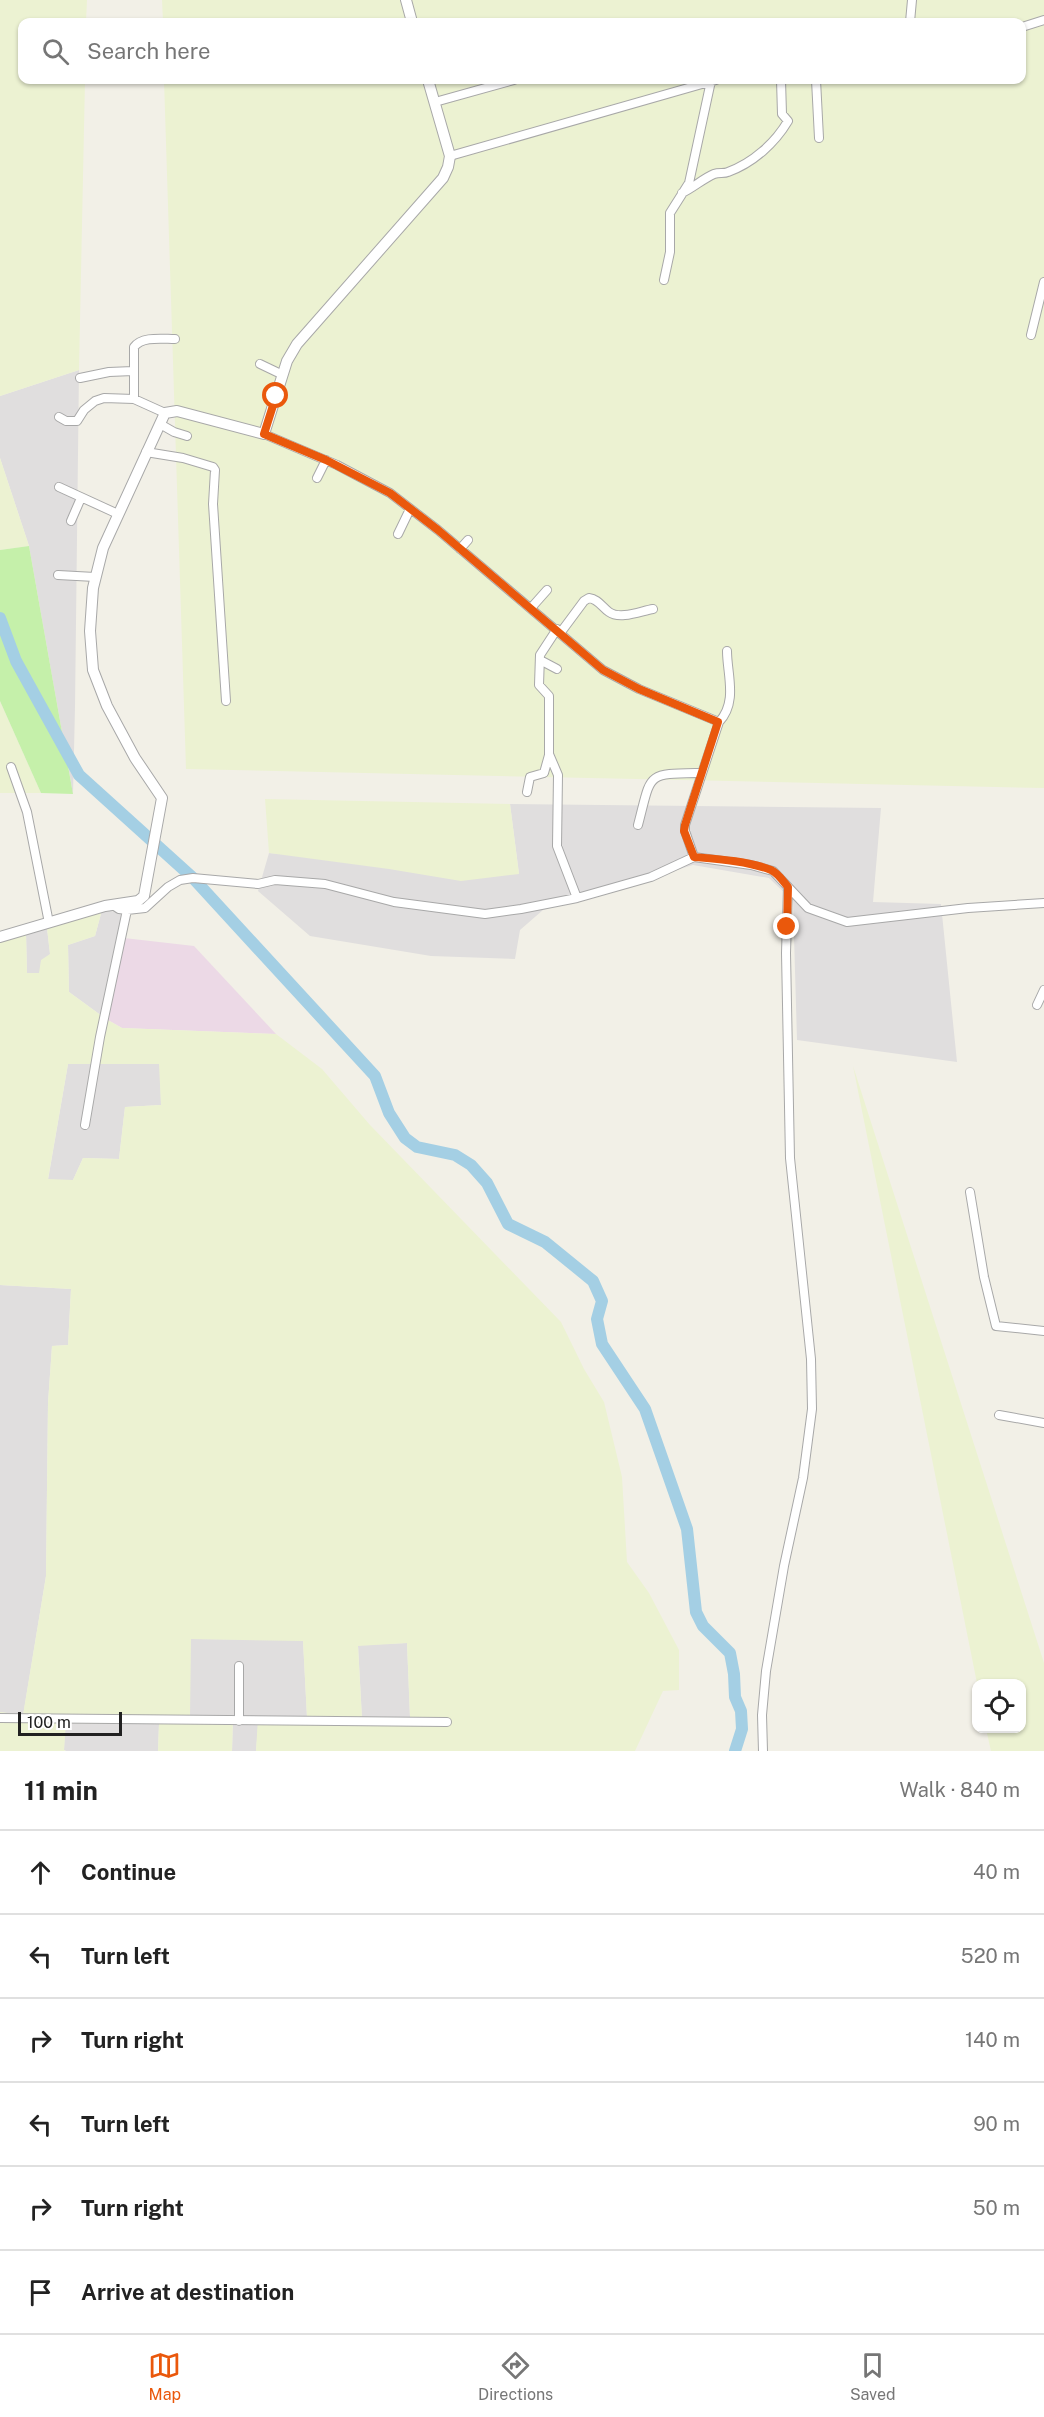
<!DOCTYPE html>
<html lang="en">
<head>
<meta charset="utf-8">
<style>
  :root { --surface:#fff; --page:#f6f6f6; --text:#222; --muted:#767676; --line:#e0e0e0; --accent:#ea580c }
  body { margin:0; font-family:"Public Sans",sans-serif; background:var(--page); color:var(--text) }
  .controls { position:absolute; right:18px; bottom:18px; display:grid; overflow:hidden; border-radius:12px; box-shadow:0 2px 4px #0004 }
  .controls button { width:54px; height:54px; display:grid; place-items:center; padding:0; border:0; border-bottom:2px solid var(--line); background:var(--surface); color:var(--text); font:30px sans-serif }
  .scale { position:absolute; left:18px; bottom:15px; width:104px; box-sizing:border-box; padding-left:6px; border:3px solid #212121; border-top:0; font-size:16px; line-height:21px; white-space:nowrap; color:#212121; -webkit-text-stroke:4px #fff; paint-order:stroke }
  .stop { position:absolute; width:18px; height:18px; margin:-14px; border:4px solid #ea580c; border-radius:50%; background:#fff }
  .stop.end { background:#ea580c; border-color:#fff; box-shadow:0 2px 6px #0008 }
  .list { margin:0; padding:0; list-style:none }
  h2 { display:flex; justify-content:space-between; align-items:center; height:78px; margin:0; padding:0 24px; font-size:26px }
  h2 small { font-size:20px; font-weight:400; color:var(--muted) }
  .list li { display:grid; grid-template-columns:39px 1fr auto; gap:18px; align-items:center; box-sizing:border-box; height:84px; padding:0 24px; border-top:2px solid var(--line) }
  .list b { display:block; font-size:22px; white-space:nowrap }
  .list em { font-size:20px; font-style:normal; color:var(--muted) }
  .icon { flex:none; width:33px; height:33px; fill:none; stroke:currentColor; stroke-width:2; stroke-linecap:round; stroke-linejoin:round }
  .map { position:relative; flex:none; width:1044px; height:1751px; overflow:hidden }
  .search { position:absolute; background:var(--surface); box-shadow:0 2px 4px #0004; left:18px; right:18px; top:18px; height:66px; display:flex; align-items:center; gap:15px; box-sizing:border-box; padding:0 21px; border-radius:12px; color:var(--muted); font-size:22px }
  .sheet { height:582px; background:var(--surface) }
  nav { display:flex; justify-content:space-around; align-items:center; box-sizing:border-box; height:84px; border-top:2px solid var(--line); background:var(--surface); font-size:16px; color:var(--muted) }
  nav a { display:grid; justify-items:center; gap:3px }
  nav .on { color:var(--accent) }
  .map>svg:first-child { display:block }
  .residential { fill:#e0dede }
  .industrial { fill:#ecd9e6 }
  .farmland { fill:#ecf2d2; fill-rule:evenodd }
  .grass { fill:#c5f0aa }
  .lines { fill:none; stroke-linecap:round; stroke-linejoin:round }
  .river { stroke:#a4cfe4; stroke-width:12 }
  .minor-casing { stroke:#a8a8a8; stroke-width:10 }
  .tertiary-casing { stroke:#a8a8a8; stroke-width:12 }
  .minor { stroke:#fff; stroke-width:8 }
  .tertiary { stroke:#fff; stroke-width:10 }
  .route { stroke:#ea580c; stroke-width:8 }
</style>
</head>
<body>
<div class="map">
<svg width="1044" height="1751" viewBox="0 0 1044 1751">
  <rect width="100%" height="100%" fill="#f2f0e7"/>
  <path class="residential" d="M 79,370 L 75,707 L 73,794 L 29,546 L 0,458 L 0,396 Z
    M 510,804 L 881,808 L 873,902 L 941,904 L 957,1062 L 797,1040 L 793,901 L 769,878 L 693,865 L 543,910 L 520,930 L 515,959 L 431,956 L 310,936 L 258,891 L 269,853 L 519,874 Z
    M 102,910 L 119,912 L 124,917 L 106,1019 L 69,992 L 68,945 L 95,936 Z
    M 47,928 L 50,954 L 40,973 L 27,973 L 26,933 Z
    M 68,1064 L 160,1064 L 161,1105 L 125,1107 L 119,1159 L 83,1158 L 73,1180 L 48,1180 Z
    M 0,1285 L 71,1289 L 68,1345 L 52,1346 L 48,1403 L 46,1576 L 23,1716 L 0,1712 Z
    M 190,1639 L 303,1640 L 307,1717 L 259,1717 L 256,1751 L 232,1751 L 233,1717 L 190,1716 Z
    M 407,1643 L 410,1717 L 362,1719 L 358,1645 Z
    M 65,1723 L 159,1724 L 158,1751 L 66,1751 L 64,1750 Z"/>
  <path class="industrial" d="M 124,938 L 194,946 L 276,1034 L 122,1028 L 106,1019 Z"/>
  <path class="farmland" d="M 0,0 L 87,0 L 86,22 L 22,22 L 22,80 L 85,80 L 79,370 L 0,396 Z
    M 162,0 L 1044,0 L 1044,788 L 186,769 L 164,80 L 1022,80 L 1022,22 L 163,22 Z
    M 0,458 L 29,546 L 0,550 Z
    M 0,701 L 41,793 L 0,793 Z
    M 265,799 L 510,804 L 519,874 L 461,881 L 389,869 L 269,853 Z
    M 102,910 L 95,936 L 68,945 L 69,992 L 106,1019 L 122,1028 L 276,1034 L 322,1069 L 370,1125 L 561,1322 L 584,1369 L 604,1402 L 622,1477 L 627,1562 L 649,1593 L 679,1650 L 679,1690 L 663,1691 L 635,1751 L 256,1751 L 258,1717 L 307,1717 L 303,1641 L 191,1639 L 190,1716 L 233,1717 L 232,1751 L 158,1751 L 159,1724 L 66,1723 L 64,1750 L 66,1751 L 0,1751 L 0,1712 L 23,1715 L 46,1576 L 48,1403 L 52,1346 L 68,1345 L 71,1289 L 0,1285 L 0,941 L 26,933 L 27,973 L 39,973 L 41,960 L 50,954 L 47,928 ZM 68,1064 L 159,1064 L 161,1105 L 125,1107 L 119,1159 L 83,1158 L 73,1180 L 48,1179 ZM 407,1643 L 410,1717 L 362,1719 L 358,1646 Z
    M 853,1066 L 1044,1663 L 1044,1751 L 991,1751 L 986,1729 L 1022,1728 L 1022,1684 L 977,1683 Z"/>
  <path class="grass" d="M 29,546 L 73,794 L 41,793 L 0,701 L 0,550 Z"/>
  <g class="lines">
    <path class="river" d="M 0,618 L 16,661 L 79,775 L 193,878 L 375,1076 L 389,1113 L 405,1138 L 417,1147 L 455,1155 L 471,1165 L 487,1183 L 508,1224 L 545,1242 L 593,1281 L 602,1301 L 597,1319 L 602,1344 L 645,1409 L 687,1529 L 696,1612 L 703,1626 L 730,1653 L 734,1674 L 735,1697 L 741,1711 L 742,1729 L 735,1751"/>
    <defs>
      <path id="minor" d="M 910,22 L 912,0
        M 1022,27 L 1044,20
        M 816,80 L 819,138
        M 435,102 L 514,80
        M 450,156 L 716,80
        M 682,193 C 693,188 704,178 714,174 C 719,172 724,174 728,172 C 753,163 775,143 788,121 L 782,114 L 781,80
        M 664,280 L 670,252 L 670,213 L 689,183 L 711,81
        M 1031,335 L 1044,282
        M 260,364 L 283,375
        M 80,378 L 109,372 L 133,371
        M 165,413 L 134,399 L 134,347 C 142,336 162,339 175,339
        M 59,417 L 66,421 L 77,421 L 84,410 L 95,401 L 104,398 L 134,399
        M 160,424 L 174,432 L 187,436
        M 264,434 L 337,465 L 390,493 L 438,530 L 603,670 L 639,689 L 719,722 L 685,825 L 685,831 L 694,857
        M 146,452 L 183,458 L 213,467 L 215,470 L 213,504 L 226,701
        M 317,478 L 326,460
        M 59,487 L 118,514
        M 71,521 L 81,498
        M 398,534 L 410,509
        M 460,549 L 468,540
        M 58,575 L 95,577
        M 531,608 L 547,590
        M 557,629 L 540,655 L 539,685 L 549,696 L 549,754 L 558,775 L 557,846 L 577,898
        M 561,632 L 584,601 L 589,598 C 598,599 602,607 609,612 C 620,620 641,611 653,609
        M 540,660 L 557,669
        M 719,722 C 738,702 727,674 727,651
        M 11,767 L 27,812 L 49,923
        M 527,792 L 530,777 L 544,773 L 549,755
        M 638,825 C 652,772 645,774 701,773
        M 113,905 L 119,909 L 127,910 L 145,908 L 168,887 L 180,880 L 193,878 L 258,884 L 275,880 L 325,884 L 394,902 L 485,914 L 521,909 L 577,898 L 651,877 L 694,857 L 751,865 L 773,871 L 808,908 L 847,922 L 968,908 L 1044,903
        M 1037,1005 L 1044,990
        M 85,1125 L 100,1037 L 127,910
        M 970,1192 L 984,1277 L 996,1326 L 1044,1331
        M 999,1415 L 1044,1423
        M 239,1666 L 239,1721
        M 0,1718 L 447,1722
        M 763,1751 L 762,1715 L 766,1671 L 784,1566 L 803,1478 L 812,1409 L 811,1359 L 790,1158 L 786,953 L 788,887"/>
      <path id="tertiary" d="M 406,0 L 412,22
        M 0,937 L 105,906 L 138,901 L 144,896 L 162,798 L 135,758 L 107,706 L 93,670 L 90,631 L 93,588 L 103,548 L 165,413 L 177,411 L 264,434 L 287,361 L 297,344 L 443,178 L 448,167 L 450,156 L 428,80"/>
    </defs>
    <use href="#minor" class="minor-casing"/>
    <use href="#tertiary" class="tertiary-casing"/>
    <use href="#minor" class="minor"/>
    <use href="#tertiary" class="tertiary"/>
  </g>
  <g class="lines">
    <path class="route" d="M 276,396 L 264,434 L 326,460 L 390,493 L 438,530 L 603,670 L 639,689 L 718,722 L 685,825 L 684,831 L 694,857 C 718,859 748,861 771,870 C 778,873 783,881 788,887 L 787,927"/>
  </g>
</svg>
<div class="controls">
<button><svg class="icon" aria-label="locate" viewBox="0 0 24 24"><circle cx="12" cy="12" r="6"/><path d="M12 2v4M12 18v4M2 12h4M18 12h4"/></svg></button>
</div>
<div class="scale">100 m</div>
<div class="stop" style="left:276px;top:396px"></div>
<div class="stop end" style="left:787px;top:927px"></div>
<div class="search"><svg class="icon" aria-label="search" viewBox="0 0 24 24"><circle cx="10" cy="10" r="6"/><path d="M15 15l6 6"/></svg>Search here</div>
</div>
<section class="sheet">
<h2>11 min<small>Walk · 840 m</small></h2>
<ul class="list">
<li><svg class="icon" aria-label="ahead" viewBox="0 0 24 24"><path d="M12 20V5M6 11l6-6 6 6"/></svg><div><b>Continue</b></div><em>40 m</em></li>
<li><svg class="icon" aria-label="left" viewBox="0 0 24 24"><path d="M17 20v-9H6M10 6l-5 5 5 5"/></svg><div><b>Turn left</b></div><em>520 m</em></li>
<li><svg class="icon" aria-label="right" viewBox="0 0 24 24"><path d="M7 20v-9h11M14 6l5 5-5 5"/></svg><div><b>Turn right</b></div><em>140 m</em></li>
<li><svg class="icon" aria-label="left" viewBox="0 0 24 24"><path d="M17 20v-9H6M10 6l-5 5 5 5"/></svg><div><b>Turn left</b></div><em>90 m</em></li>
<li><svg class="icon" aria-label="right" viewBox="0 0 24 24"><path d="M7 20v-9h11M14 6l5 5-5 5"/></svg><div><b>Turn right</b></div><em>50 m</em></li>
<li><svg class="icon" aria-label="arrive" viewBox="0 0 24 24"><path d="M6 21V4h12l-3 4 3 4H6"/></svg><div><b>Arrive at destination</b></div></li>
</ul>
</section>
<nav>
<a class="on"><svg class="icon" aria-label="map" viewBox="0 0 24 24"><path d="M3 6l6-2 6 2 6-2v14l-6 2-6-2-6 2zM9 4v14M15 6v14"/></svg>Map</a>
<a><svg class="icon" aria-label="directions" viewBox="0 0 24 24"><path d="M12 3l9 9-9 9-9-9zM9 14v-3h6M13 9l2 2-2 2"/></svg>Directions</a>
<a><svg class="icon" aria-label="saved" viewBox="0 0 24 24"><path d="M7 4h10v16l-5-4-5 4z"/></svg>Saved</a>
</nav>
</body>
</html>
